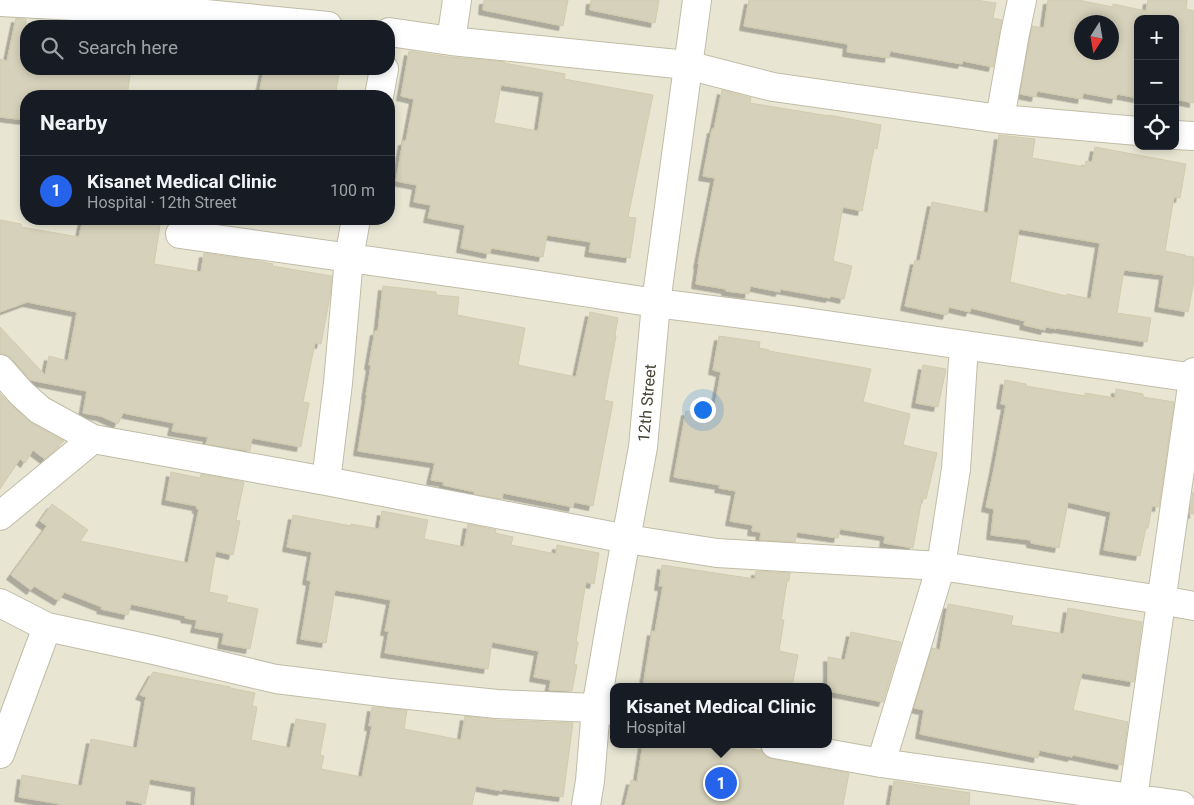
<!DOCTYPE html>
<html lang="en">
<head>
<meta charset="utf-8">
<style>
  :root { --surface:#171b24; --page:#20242c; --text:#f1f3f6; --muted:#9ea1a6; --line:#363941; --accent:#2563eb }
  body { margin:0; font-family:Roboto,sans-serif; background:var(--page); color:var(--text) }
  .controls { position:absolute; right:15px; top:15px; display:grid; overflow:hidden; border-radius:10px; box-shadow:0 2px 8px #0003 }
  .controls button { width:45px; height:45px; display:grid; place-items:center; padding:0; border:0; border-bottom:1px solid var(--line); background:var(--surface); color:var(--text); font:25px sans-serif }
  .compass { position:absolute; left:1074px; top:15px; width:45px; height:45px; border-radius:50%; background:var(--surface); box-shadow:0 2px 8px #0003; rotate:191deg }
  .you { position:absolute; left:702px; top:409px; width:18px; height:18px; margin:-12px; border:4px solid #fff; border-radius:50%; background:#1a73e8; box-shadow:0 0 0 8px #1a73e833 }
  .badge { display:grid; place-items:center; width:32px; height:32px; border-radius:50%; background:var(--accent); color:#fff; font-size:16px; font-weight:700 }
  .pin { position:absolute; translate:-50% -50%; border:2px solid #fff; box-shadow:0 1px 5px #0006 }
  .popup { position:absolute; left:610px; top:683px; width:222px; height:65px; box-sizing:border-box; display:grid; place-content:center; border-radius:10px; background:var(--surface); filter:drop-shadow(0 1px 4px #0005); font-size:16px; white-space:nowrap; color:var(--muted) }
  .popup b { font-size:19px; color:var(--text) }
  .popup::after { content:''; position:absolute; left:50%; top:100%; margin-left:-10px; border:10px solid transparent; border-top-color:var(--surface) }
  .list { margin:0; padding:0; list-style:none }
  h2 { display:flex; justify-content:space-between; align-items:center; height:65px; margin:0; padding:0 20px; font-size:21px }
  h2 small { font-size:16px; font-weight:400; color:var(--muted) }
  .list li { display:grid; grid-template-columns:32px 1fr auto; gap:15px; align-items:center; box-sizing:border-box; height:70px; padding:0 20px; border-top:1px solid var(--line) }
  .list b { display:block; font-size:19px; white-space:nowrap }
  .list p { margin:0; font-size:16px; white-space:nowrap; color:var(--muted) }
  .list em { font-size:16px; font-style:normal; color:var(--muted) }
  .icon { flex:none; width:28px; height:28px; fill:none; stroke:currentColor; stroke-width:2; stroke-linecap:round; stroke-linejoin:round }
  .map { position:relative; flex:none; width:1194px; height:805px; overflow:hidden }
  .search { position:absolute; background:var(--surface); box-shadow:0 2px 8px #0003; left:20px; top:20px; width:375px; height:55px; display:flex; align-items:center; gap:12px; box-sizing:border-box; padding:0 18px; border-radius:20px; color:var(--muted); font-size:19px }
  .panel { position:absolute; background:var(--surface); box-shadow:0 2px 8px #0003; left:20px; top:90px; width:375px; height:135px; border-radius:20px }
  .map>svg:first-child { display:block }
  .residential { fill:#e8e6d3; fill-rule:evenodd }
  .building { fill:#d6d1ba; stroke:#d1cbad; fill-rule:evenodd; filter:url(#shadow) }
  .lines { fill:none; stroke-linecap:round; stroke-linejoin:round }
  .minor-casing { stroke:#c0bca7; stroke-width:30 }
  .minor { stroke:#fff; stroke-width:28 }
  .labels { text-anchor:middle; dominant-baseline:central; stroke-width:5; stroke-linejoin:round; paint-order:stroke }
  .street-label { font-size:16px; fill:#464334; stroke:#fff }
</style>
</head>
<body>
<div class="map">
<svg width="1194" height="805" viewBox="0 0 1194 805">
  <defs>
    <filter id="shadow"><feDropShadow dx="-4.5" dy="4.5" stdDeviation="0" flood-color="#0004"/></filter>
  </defs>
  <rect width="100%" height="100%" fill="#f4f2e5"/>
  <path class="residential" d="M 0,0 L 1194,0 L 1194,805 L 0,805 ZM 1138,19 L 1175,19 L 1175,146 L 1138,146 ZM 1082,22 L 1112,22 L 1112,52 L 1082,52 ZM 26,26 L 389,26 L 389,69 L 26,69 ZM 26,96 L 389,96 L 389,219 L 26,219 ZM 614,687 L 828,687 L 828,744 L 614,744 Z"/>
  <path class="building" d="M 484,0 L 568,0 L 563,26 L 483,10 Z
    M 591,0 L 659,0 L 655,23 L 590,10 Z
    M 749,0 L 975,0 L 996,3 L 993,18 L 1002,20 L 993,67 L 963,61 L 962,64 L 890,51 L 889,58 L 847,52 L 848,44 L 744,26 Z
    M 1048,0 L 1078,0 L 1113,7 L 1113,4 L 1146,11 L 1148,0 L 1187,0 L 1186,9 L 1194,11 L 1194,103 L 1175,99 L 1175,19 L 1138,19 L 1138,98 L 1117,94 L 1116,99 L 1083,93 L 1082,99 L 1037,91 L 1036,97 L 1020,94 L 1032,26 L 1044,28 ZM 1082,22 L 1112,22 L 1112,52 L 1082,52 Z
    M 16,18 L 26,19 L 26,69 L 131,69 L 127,96 L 26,96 L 26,120 L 0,117 L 0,59 L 7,61 Z
    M 409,51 L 449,57 L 505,62 L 504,63 L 565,74 L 564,79 L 653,95 L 628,217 L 636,218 L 630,258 L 589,252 L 591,242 L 547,235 L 543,257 L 491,248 L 490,254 L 461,248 L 465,225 L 428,218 L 431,205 L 414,202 L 417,185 L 396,181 L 403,141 L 406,141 L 414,99 L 401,96 ZM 501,85 L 544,92 L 538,131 L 494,123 Z
    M 264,69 L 340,69 L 335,96 L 303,96 L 260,89 Z
    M 722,90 L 751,98 L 750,103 L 829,116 L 829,115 L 881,125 L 877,149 L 874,148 L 862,211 L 843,207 L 833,261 L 852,266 L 844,299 L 831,296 L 830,298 L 780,289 L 780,292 L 750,286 L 749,294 L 726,291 L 726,289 L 696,284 L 699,264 L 698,264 L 715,178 L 703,176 L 712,129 L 714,129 Z
    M 999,135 L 1035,139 L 1032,158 L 1085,167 L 1086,161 L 1092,162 L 1095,147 L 1186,164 L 1180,198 L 1174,197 L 1165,251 L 1185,255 L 1185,256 L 1194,257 L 1194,281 L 1188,312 L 1159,307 L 1164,275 L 1124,270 L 1117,313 L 1151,318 L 1147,342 L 1057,328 L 1056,329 L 1046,327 L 1045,330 L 1024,325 L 1025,321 L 971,308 L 970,312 L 949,307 L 947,315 L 905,306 L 915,260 L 920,261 L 932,202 L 988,213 ZM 1019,229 L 1100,243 L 1091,299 L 1067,294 L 1066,296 L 1010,282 Z
    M 83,219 L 161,219 L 154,264 L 201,272 L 204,253 L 251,260 L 273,264 L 272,266 L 332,276 L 330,296 L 321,344 L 315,343 L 303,402 L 309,403 L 301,447 L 252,438 L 250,451 L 206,444 L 208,437 L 172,431 L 174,423 L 123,413 L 118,424 L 101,416 L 83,413 L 87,391 L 30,380 L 11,358 L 5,354 L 0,354 L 0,327 L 45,375 L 49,356 L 68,361 L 77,312 L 27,302 L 0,312 L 0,220 L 21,224 L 21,227 L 79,237 Z
    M 383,286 L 436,292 L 436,295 L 459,297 L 457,315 L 525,328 L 518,365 L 576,377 L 590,312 L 618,318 L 615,335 L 616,336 L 604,400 L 613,402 L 593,506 L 574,502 L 573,507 L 503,493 L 502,499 L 474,494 L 475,492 L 443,485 L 444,482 L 431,480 L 435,463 L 358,451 L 367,395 L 366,395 L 371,366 L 369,365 L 375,331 L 378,331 Z
    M 719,336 L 760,342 L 759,348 L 769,350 L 769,351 L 871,369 L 863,402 L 910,414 L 903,445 L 937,453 L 926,499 L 922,498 L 913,548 L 884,543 L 885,536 L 840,529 L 838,538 L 797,532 L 795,542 L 760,540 L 761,532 L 752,531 L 753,525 L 730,521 L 736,491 L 719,488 L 720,485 L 674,477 L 686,411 L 713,416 L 721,372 L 713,370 Z
    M 923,365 L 946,369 L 938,407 L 916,403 Z
    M 1005,380 L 1026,384 L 1026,386 L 1085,396 L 1085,393 L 1115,398 L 1116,389 L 1143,394 L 1143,397 L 1174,402 L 1159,507 L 1152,506 L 1148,528 L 1146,528 L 1140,556 L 1104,550 L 1111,512 L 1068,502 L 1059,548 L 1031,543 L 1031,540 L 991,535 L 994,509 L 986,507 L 994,469 L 1006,405 L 1001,404 Z
    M 0,394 L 30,422 L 64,441 L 45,459 L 33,450 L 25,463 L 20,459 L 0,489 Z
    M 171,472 L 200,478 L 201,474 L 244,482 L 236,520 L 240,521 L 233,555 L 216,551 L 209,592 L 228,596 L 226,602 L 258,609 L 250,649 L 222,644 L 224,633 L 195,628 L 197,620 L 185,618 L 186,616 L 131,604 L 128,615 L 101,609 L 102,607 L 64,592 L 59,601 L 34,586 L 31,590 L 11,575 L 47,526 L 40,521 L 52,504 L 88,530 L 80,541 L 188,563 L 199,509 L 197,509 L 197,506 L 166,500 Z
    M 1193,492 L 1194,492 L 1194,514 L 1190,513 Z
    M 382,511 L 428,520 L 424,539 L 464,547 L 468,524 L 496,530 L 495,533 L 513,537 L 511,545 L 556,554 L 557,545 L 599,553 L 594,584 L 586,582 L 576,642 L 578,642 L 574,664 L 577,665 L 572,691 L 549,690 L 551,680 L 534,677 L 539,651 L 492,642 L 488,669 L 385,653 L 389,631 L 385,631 L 391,600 L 360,594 L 335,590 L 326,643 L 301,639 L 311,581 L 307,580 L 312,552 L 287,547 L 293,515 L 351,526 L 351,524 L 379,529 Z
    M 662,565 L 755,579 L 756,571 L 790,573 L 789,581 L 787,581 L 781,620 L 784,620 L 779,651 L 798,655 L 792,687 L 643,687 L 652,631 L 655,632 L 663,586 L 659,586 Z
    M 948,604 L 1013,616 L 1011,625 L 1064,634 L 1068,608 L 1142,622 L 1134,682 L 1082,673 L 1073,710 L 1128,722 L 1122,765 L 1073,755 L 1072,757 L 1039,750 L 1038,758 L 920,734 L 924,710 L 914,708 L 932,648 L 940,650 Z
    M 851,632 L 901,642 L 883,702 L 828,691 L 828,657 L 845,660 Z
    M 153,672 L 230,687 L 230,688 L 255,693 L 252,706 L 257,707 L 251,740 L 290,748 L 296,719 L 326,724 L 320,755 L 324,756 L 321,769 L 362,777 L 372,726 L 369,726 L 372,707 L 407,710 L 404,729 L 461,740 L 465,716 L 496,720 L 573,723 L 563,797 L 503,789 L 502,791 L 476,786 L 472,805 L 195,805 L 196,787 L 150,779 L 145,804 L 126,800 L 125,805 L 66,805 L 19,797 L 22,775 L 82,786 L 91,739 L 137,748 L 146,697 L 140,695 Z
    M 643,744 L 730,744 L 762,751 L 765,756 L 772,759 L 849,773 L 843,805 L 625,805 L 631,780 L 637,782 Z
    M 894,781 L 970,793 L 969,805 L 890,805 Z"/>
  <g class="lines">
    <defs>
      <path id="minor" d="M 0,2 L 186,12 L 328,26
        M 389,32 L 451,41 L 687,65 L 773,87 L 1000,119 L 1138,131
        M 451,41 L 457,0
        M 379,96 L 384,69
        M 1000,119 L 1015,33 L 1022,0
        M 1175,135 L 1194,136
        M 180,234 L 498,279 L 656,303 L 790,320 L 1194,378
        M 0,369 L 21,393 L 40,410 L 93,439 L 326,481 L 627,539 L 717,553 L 941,566 L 1161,600 L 1194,606
        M 326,481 L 338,383 L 349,258 L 356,219
        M 0,516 L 93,439
        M 0,603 L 47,627 L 154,650 L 276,679 L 390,693 L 497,704 L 596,708 L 614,711
        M 775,744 L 881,763 L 1181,805
        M 0,754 L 47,627
        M 881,763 L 941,566 L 956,469 L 964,345
        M 586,805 L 590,781 L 596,708 L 612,615 L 643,447 L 656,303 L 697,0
        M 1132,805 L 1194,372"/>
    </defs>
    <use href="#minor" class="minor-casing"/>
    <use href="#minor" class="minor"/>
  </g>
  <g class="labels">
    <g class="street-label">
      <text transform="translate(647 403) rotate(-85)">12th Street</text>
    </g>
  </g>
</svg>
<div class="controls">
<button>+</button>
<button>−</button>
<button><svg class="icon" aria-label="locate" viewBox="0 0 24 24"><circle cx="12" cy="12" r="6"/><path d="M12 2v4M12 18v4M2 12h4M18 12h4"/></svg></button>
</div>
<svg class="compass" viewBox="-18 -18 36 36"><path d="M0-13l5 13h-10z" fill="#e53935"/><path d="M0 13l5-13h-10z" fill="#9ea1a6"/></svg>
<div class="you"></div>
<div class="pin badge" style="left:721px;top:783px">1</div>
<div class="popup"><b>Kisanet Medical Clinic</b>Hospital</div>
<div class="search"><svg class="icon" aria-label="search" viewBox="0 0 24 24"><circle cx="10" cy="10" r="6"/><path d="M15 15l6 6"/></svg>Search here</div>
<section class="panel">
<h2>Nearby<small></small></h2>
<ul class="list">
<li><span class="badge">1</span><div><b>Kisanet Medical Clinic</b><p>Hospital · 12th Street</p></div><em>100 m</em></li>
</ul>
</section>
</div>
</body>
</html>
